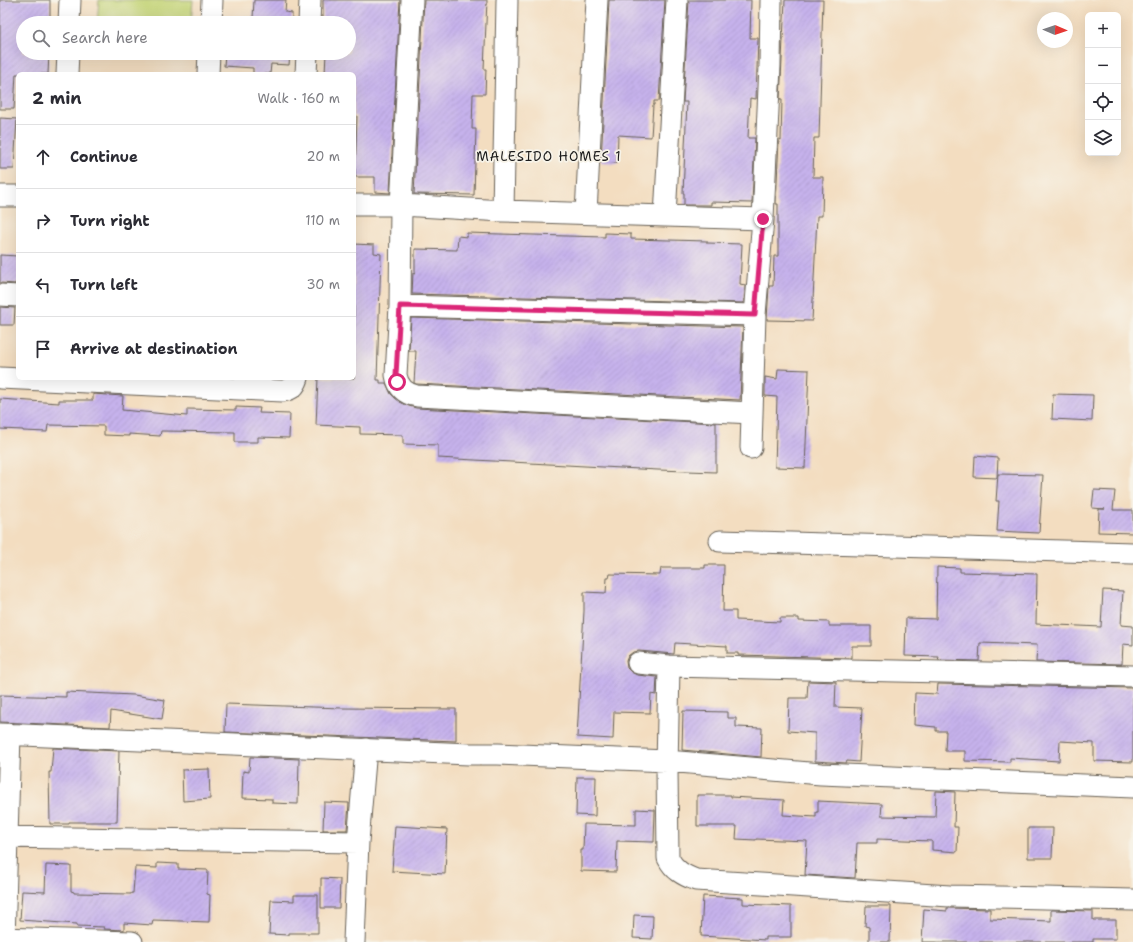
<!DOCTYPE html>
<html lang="en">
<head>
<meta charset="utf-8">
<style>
  :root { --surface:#fff; --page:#f2f2f3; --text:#2b2b33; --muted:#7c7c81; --line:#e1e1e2 }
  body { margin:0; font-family:"Shantell Sans",sans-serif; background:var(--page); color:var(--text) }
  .controls { position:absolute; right:12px; top:12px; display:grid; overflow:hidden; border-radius:6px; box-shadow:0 4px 16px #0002 }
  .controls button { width:36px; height:36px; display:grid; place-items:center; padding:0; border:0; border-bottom:1px solid var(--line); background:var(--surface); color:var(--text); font:20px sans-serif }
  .compass { position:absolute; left:1037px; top:12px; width:36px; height:36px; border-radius:50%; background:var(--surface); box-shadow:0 4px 16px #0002; rotate:92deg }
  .stop { position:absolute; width:12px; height:12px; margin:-9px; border:3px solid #db2777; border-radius:50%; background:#fff }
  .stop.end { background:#db2777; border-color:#fff; box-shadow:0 1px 4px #0008 }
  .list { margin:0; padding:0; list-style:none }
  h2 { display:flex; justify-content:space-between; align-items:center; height:52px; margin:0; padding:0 16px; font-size:17px }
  h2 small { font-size:13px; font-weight:400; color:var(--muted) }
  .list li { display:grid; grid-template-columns:26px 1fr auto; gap:12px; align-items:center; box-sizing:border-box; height:64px; padding:0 16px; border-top:1px solid var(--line) }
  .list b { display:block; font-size:15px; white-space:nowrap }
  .list em { font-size:13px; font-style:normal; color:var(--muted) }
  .icon { flex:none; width:22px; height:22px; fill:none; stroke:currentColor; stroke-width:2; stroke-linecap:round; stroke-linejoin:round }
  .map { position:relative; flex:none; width:1133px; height:942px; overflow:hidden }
  .search { position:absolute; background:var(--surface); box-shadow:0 4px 16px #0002; left:16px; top:16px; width:340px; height:44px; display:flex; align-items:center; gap:10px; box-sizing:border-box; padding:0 14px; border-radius:22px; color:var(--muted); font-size:15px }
  .panel { position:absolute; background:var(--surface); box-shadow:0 4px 16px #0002; left:16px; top:72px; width:340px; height:308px; border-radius:6px }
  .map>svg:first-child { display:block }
  .park { fill:#c2d375; stroke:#6f7848 }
  .building { fill:url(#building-hatch) }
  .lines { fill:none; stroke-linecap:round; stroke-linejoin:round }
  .minor-casing { stroke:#676055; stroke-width:23 }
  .minor { stroke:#fff; stroke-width:21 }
  .route { stroke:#db2777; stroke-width:5 }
  .labels { text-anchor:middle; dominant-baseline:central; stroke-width:3.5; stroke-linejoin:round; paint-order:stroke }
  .neighbourhood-label { font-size:13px; letter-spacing:1px; fill:#1c1c1c; stroke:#f7f3e8 }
</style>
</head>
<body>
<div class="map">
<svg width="1133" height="942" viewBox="0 0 1133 942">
  <defs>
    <pattern id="building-hatch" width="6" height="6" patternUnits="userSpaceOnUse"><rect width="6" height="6" fill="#c6b2ec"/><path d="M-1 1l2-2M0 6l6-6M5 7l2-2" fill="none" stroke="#aa98ca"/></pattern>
  </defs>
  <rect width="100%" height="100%" fill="#f7f3e8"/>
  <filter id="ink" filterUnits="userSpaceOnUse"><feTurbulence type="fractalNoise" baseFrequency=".025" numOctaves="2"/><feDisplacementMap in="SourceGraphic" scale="8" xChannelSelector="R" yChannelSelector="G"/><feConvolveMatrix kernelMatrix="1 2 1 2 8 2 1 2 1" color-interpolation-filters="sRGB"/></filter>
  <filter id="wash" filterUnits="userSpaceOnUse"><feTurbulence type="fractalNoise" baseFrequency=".012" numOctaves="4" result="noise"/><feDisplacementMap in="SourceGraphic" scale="16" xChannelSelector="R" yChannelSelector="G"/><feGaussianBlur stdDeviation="0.9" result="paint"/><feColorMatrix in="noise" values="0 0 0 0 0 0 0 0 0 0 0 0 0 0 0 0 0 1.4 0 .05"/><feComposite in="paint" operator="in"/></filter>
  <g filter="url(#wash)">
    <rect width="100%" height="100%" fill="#f3ddc0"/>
    <path class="park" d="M 99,0 L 193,0 L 191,23 L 97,23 Z"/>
    <g id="blocks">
      <path class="building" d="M 0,0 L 50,0 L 50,23 L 23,23 L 23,53 L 49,53 L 48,74 L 16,74 L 14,109 L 0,109 Z
        M 254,0 L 286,0 L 285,12 L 292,13 L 292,23 L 227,23 L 228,17 L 253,18 Z
        M 323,0 L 400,0 L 390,193 L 375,192 L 375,177 L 355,177 L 357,116 L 354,116 L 354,74 L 325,74 L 326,53 L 349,53 L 349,23 L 327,23 L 327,21 L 323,21 Z
        M 424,0 L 487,0 L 484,69 L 486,69 L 485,94 L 473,94 L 472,129 L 476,129 L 474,195 L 414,194 Z
        M 609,0 L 665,0 L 659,101 L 654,101 L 654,105 L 653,105 L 651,137 L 618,135 L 617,163 L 601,162 Z
        M 689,0 L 751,0 L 750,38 L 758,38 L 756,99 L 750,98 L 748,138 L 755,138 L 752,203 L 711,202 L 711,205 L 684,205 L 684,193 L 683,193 L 687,102 L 683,102 Z
        M 785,0 L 823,0 L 819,138 L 814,138 L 813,177 L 823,177 L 822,216 L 817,216 L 812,321 L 767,320 L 769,286 L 773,286 L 774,256 L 778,256 L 778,204 L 776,204 L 779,139 L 781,140 L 782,99 L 780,99 Z
        M 225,53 L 290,53 L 289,65 L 271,64 L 270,74 L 253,74 L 253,68 L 224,66 Z
        M 0,118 L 17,119 L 14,169 L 0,169 Z
        M 467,233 L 567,236 L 605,237 L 605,233 L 631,234 L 631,239 L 707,241 L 707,243 L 742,244 L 740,284 L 745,285 L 744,303 L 412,294 L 413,273 L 415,274 L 415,249 L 457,250 L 458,236 L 467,237 Z
        M 354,244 L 374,245 L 374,253 L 381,254 L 377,380 L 380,380 L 380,383 L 386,383 L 391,394 L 400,402 L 409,406 L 416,408 L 716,423 L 716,472 L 658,470 L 438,458 L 438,445 L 403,444 L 403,435 L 360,434 L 360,427 L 316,425 L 318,378 L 354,378 Z
        M 0,255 L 18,256 L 18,283 L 16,282 L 16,284 L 0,283 Z
        M 0,307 L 15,308 L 14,325 L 0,325 Z
        M 411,318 L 743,327 L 740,400 L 416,384 L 414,383 L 416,351 L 409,351 Z
        M 778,369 L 809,370 L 805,468 L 775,467 L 777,397 L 765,396 L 765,377 L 777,379 Z
        M 93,394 L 123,396 L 122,410 L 187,416 L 187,409 L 236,410 L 236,407 L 260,408 L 259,413 L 290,414 L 289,438 L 258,437 L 258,442 L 235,442 L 235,432 L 161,431 L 160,436 L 129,434 L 129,436 L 104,435 L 104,426 L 48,425 L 47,432 L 23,431 L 23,430 L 0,429 L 0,399 L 59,403 L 59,400 L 93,400 Z
        M 1053,394 L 1093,395 L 1092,421 L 1052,419 Z
        M 975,456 L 998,458 L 997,478 L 974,477 Z
        M 998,474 L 1043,475 L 1039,533 L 997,531 L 999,501 L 996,501 Z
        M 1094,490 L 1115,491 L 1113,510 L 1133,510 L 1133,533 L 1098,532 L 1099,509 L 1105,509 L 1092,508 Z
        M 705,565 L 724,565 L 723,611 L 736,611 L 736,620 L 780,622 L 780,618 L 799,618 L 799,621 L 829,622 L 829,626 L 871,626 L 871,646 L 852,646 L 852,658 L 738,655 L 738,653 L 727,653 L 727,646 L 675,643 L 674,654 L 639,651 L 633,652 L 628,656 L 626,661 L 627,668 L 631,672 L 637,675 L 657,677 L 656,695 L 651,694 L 650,713 L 614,712 L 613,739 L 577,737 L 584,611 L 584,592 L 606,593 L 607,578 L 609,578 L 610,574 L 660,575 L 661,568 L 705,568 Z
        M 937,567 L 960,568 L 960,572 L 1037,574 L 1036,624 L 1101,627 L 1103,590 L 1123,591 L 1121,625 L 1133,626 L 1133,645 L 1123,644 L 1122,664 L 1036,662 L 1037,645 L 980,643 L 979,661 L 938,660 L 939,657 L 905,656 L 906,618 L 936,619 Z
        M 808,681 L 836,682 L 835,707 L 862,708 L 859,762 L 847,761 L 846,763 L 815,761 L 815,733 L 788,731 L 789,698 L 807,698 Z
        M 938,684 L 1133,688 L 1133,762 L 1094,761 L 1094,743 L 1060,741 L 1059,761 L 1010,758 L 1010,762 L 965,761 L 965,751 L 945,751 L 946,731 L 936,731 L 936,727 L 914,725 L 915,693 L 937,694 Z
        M 66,692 L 134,695 L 165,700 L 162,719 L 111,711 L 110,727 L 0,722 L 0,695 L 66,697 Z
        M 226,704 L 342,708 L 456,709 L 456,741 L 225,732 Z
        M 683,711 L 728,712 L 728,718 L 736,718 L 736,727 L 762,728 L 761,757 L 682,750 Z
        M 53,748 L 119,751 L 117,822 L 69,822 L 69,824 L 50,824 L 49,772 L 51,772 Z
        M 250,757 L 299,759 L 298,804 L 272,803 L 272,799 L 242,798 L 243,771 L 249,772 Z
        M 209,769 L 210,799 L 183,801 L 182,770 Z
        M 577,777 L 596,777 L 595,816 L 576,815 Z
        M 936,791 L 955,792 L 954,827 L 958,827 L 957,852 L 932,850 L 932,841 L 877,839 L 877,843 L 857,843 L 855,878 L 805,875 L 807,841 L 756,839 L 756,840 L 736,839 L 737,826 L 697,826 L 697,795 L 731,795 L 731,797 L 784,800 L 783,815 L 816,817 L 816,812 L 818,812 L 818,801 L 882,804 L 881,816 L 935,817 Z
        M 324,802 L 349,803 L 347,830 L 323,830 Z
        M 636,809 L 655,810 L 654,842 L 617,841 L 616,872 L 581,871 L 581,850 L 583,850 L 584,824 L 636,825 Z
        M 395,826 L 447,829 L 445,874 L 392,871 Z
        M 1028,828 L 1053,828 L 1052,858 L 1028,858 Z
        M 157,863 L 178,864 L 178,869 L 208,870 L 207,894 L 210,895 L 209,922 L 153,920 L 152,925 L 124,923 L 124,930 L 104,929 L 104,927 L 77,926 L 77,924 L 20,920 L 22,891 L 45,892 L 46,865 L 71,866 L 71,891 L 74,892 L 74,893 L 131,894 L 131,893 L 133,893 L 135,867 L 157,868 Z
        M 321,878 L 340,879 L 339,908 L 321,908 Z
        M 294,895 L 318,895 L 318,933 L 289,933 L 289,935 L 269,934 L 271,900 L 294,901 Z
        M 703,896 L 743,898 L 743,904 L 791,906 L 791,937 L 766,937 L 766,940 L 701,936 Z
        M 866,906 L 891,906 L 890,942 L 869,942 L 869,927 L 865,926 Z
        M 947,908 L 990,909 L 990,919 L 1051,921 L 1051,910 L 1093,911 L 1093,920 L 1116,920 L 1116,939 L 1093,939 L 1093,942 L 922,942 L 924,909 L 947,911 Z
        M 634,915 L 653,916 L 652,939 L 633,938 Z"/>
    </g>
  </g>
  <g filter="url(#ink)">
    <use href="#blocks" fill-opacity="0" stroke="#676055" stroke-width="1"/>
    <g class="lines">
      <defs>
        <path id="minor" d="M 412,0 L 401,205 L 400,306 L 396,375 C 398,387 405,394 417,396 L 752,413
          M 69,23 L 70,0
          M 211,23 L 212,0
          M 309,23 L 310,0
          M 67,74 L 68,53
          M 208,74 L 209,53
          M 306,74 L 307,53
          M 0,196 L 18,196
          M 354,205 L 401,205 L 503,211 L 763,219
          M 503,211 L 507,0
          M 586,213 L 597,0
          M 665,216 L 677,0
          M 0,295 L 18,296
          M 400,306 L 755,315
          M 0,378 L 283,391 C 292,389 295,387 298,378
          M 751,448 L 755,315 L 763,219 L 770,66 L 771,0
          M 720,541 L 1133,553
          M 638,663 L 669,666 L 1133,676
          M 669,666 L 667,768 L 668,858 C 674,870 683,875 696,880 L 950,896 L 1133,900
          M 0,734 L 469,754 L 498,754 L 667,761 L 821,774 L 1133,787
          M 0,837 L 358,842
          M 0,938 L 132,942
          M 4,942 L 10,734
          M 354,942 L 358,842 L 366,749"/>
      </defs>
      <use href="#minor" class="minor-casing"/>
      <use href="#minor" class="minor"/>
    </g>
  </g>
  <g class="lines" filter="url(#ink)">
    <path class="route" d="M 397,382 L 396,375 L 400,306 L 755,315 L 763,219"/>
  </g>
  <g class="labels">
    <g class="neighbourhood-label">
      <text x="549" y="156">MALESIDO HOMES 1</text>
    </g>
  </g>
</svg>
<div class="controls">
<button>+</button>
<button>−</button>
<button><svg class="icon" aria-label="locate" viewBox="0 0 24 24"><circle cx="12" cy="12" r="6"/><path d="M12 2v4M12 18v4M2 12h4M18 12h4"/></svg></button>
<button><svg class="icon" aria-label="layers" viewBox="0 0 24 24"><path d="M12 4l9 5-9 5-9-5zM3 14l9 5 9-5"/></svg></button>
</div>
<svg class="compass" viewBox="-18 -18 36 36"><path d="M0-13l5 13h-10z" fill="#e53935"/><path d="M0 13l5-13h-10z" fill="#7c7c81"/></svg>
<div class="stop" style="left:397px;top:382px"></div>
<div class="stop end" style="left:763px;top:219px"></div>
<div class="search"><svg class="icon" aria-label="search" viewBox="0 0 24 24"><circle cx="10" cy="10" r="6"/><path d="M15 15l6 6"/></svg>Search here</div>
<section class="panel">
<h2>2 min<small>Walk · 160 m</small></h2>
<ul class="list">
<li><svg class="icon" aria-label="ahead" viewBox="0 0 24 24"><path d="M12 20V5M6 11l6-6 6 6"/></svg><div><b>Continue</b></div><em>20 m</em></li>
<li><svg class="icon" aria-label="right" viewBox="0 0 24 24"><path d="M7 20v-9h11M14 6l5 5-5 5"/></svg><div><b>Turn right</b></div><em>110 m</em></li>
<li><svg class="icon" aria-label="left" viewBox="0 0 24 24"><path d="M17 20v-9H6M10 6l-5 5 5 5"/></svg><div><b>Turn left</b></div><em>30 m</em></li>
<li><svg class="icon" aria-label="arrive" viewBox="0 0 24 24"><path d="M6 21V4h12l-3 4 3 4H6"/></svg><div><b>Arrive at destination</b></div></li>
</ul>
</section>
</div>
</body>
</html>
